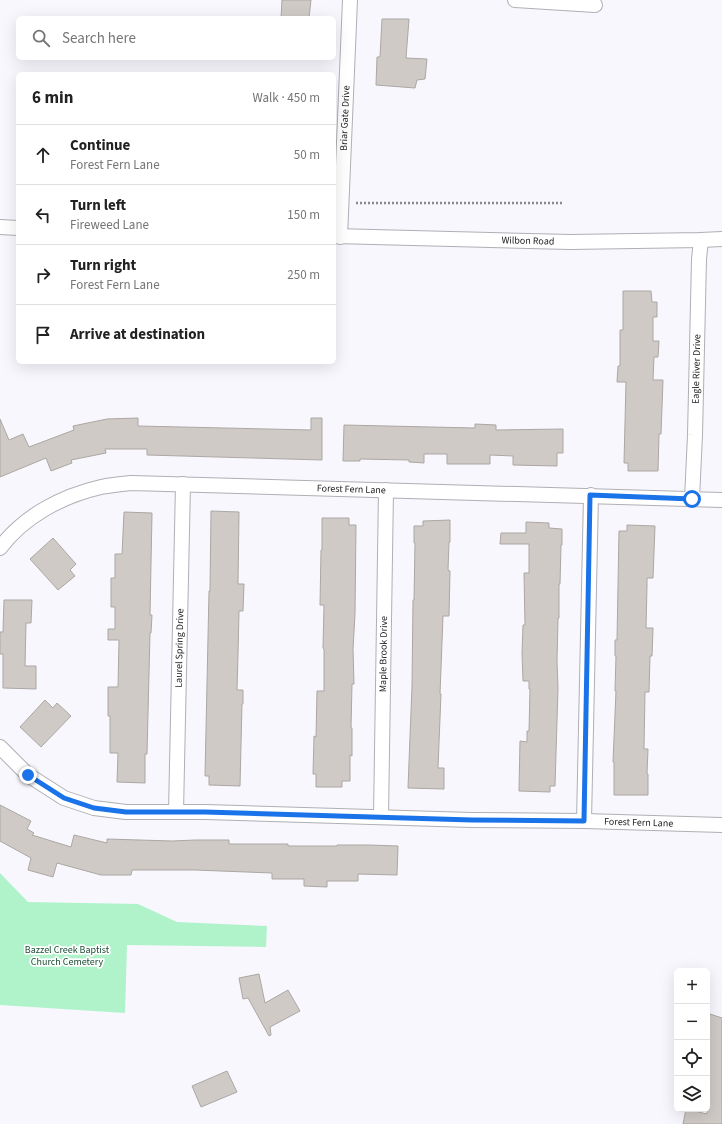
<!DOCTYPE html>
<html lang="en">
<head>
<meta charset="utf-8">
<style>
  :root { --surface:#fff; --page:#f2f2f2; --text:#222; --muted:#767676; --line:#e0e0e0 }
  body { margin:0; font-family:"Source Sans 3",sans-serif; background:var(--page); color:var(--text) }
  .controls { position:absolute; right:12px; bottom:12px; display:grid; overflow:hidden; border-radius:6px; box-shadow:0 4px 16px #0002 }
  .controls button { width:36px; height:36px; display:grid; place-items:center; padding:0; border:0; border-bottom:1px solid var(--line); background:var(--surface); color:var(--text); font:20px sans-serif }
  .stop { position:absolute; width:12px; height:12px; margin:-9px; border:3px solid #1a73e8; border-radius:50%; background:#fff }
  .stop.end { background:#1a73e8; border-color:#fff; box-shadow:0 1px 4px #0008 }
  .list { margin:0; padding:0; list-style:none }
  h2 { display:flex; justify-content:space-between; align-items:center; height:52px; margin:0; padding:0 16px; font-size:17px }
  h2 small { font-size:13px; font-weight:400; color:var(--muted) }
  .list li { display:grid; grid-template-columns:26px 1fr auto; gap:12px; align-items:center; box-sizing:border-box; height:60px; padding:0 16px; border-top:1px solid var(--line) }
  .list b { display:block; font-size:15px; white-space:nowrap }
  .list p { margin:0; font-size:13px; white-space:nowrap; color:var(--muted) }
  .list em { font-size:13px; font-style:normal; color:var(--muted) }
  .icon { flex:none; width:22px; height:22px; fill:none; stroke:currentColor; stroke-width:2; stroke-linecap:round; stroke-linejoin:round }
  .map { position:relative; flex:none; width:722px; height:1124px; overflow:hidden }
  .search { position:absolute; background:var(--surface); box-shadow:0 4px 16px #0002; left:16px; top:16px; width:320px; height:44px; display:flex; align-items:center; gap:10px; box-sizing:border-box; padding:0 14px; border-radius:6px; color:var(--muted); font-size:15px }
  .panel { position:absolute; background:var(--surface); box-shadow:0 4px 16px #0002; left:16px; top:72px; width:320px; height:292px; border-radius:6px }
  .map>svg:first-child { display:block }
  .green { fill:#b0f3cb }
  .building { fill:#cfcac6; stroke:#aca7a3 }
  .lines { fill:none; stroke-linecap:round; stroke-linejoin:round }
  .street-casing { stroke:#afafb5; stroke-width:16 }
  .path { stroke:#89898d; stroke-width:2.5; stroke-dasharray:2 2; stroke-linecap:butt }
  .street { stroke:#fff; stroke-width:14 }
  .route { stroke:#1a73e8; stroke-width:5 }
  .labels { text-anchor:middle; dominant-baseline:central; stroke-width:3.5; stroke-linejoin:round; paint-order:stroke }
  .street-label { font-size:10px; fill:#1d1d1f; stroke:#fff }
  .park-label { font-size:10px; fill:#194c32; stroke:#fff }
</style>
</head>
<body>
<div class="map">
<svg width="722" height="1124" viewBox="0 0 722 1124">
  <rect width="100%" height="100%" fill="#f7f7fd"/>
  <path class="green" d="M 0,873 L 28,902 L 138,904 L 177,922 L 267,926 L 266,947 L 127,945 L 125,1013 L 0,1005 Z"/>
  <path class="building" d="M 282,0 L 311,0 L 309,18 L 281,18 Z
    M 382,19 L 409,19 L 406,58 L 427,59 L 425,79 L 417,80 L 415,88 L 376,85 L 377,57 L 380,57 Z
    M 623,291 L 651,291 L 652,302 L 657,302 L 657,317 L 653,317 L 653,341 L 659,341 L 658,357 L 654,357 L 653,380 L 663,380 L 661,434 L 659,434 L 658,471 L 628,471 L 628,463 L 624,463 L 626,382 L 617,382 L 618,366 L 620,366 L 620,330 L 623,330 Z
    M 138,418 L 138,426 L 311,430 L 311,418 L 322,418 L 322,460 L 147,455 L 147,449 L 105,449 L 106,453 L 71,460 L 72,463 L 51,471 L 46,458 L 0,477 L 0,419 L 9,440 L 23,434 L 29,447 L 74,430 L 73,426 L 107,419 Z
    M 475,424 L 496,425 L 496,430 L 563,429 L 563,453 L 557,453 L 557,466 L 513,465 L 513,456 L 490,455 L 490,464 L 447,464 L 447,454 L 424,454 L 424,463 L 409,462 L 409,460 L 360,459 L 360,461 L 343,461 L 344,425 L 475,428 Z
    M 211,511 L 239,512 L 238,584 L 244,584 L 243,611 L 239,611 L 238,654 L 237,690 L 243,690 L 243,704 L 242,704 L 240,786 L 209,785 L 209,776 L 205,776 L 209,591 L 210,591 Z
    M 124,512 L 152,513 L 150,615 L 152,615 L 151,633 L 150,633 L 147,754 L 145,754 L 145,783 L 117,782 L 118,753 L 110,753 L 110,716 L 108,716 L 108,687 L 118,687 L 119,640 L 108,640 L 108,629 L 115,629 L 115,607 L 111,607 L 111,578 L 115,578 L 115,554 L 122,554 Z
    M 322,518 L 349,518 L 349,525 L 356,525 L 355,614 L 353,649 L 354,684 L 352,684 L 351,728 L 352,728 L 352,756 L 350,755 L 350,781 L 342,781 L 342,787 L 316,787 L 316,774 L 313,774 L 314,736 L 316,737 L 317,691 L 324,691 L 324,649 L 323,648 L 324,605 L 320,605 L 321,550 L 322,550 Z
    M 450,520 L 450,542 L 449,542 L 448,570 L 450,571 L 449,616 L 443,616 L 440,694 L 441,694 L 438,768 L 444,768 L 444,789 L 408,788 L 412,686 L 413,600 L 414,600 L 415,543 L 414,543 L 414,526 L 423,526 L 423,521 Z
    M 526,522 L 549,523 L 549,528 L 562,529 L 562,545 L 561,545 L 560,584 L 559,584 L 559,618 L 558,618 L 557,661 L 558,688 L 555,786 L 550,786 L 550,792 L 519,791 L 520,741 L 527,742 L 527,731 L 529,731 L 530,689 L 529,689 L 529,681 L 523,681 L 522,653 L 523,625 L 525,625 L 524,573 L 529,573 L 529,544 L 500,544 L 501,533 L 526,533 Z
    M 627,525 L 655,526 L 653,578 L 647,578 L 647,586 L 646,628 L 653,628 L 652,656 L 650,656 L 649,692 L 645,692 L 644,749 L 648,749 L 647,774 L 648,774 L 648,795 L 614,795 L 614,762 L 613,762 L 616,691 L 615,691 L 616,656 L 615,656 L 615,640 L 617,640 L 619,531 L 627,531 Z
    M 53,538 L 76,564 L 70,570 L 75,576 L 58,590 L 30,559 Z
    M 4,600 L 32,600 L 31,623 L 26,623 L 25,666 L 36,666 L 36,689 L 3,688 L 3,654 L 0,654 L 0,632 L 3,632 Z
    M 45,700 L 53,708 L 57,703 L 71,716 L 41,747 L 20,727 Z
    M 0,805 L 31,821 L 27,829 L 34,833 L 32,835 L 71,847 L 74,835 L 107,843 L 107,839 L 172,841 L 195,840 L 229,840 L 229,844 L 288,844 L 288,846 L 337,846 L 337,845 L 369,845 L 398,846 L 397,875 L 358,874 L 358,881 L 327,881 L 327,887 L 304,886 L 304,879 L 272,879 L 272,873 L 195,870 L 132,870 L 131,875 L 101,875 L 57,863 L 53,877 L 28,870 L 31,858 L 0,841 Z
    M 259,974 L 265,1003 L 288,990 L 300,1011 L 270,1027 L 271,1035 L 269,1036 L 248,998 L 243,999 L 239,978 Z
    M 707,1013 L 722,1018 L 722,1124 L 683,1124 L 686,1109 L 707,1114 Z
    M 227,1071 L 237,1092 L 201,1107 L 192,1086 Z"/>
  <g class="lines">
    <defs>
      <g id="street">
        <path d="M 515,0 L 595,5"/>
        <path d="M 0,227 L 18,228"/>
        <path id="s1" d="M 334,236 L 570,242 L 701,240 L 722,239"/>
        <path id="s2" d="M 340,237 L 350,0"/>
        <path id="s3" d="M 692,499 L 695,435 L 699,259 L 701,240"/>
        <path id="s4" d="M 0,548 C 24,516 62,496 101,487 C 111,485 121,484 131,483 L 722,500"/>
        <path id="s5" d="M 0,747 L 28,775 L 64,798 L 94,808 L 126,812 L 205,812 L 472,820 L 584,821 L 722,825"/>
        <path id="s6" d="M 176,812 L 183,484"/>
        <path id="s7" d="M 381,817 L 386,490"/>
        <path d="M 584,821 L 591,495"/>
      </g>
    </defs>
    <use href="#street" class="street-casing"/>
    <path class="path" d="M 356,203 L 563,203"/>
    <use href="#street" class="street"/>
  </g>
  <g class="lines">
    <path class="route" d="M 28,775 L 64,798 L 94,808 L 126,812 L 205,812 L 472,820 L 584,821 L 590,495 L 692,499"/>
  </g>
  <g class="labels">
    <g class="street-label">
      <text stroke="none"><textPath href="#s2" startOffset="119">Briar Gate Drive</textPath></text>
      <text stroke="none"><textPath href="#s1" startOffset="194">Wilbon Road</textPath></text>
      <text stroke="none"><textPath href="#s3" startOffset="130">Eagle River Drive</textPath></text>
      <text stroke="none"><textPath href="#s4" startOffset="371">Forest Fern Lane</textPath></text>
      <text stroke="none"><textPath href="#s6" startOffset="164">Laurel Spring Drive</textPath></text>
      <text stroke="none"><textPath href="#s7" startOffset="163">Maple Brook Drive</textPath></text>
      <text stroke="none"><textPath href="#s5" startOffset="659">Forest Fern Lane</textPath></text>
    </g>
    <g class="park-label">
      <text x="67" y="950">Bazzel Creek Baptist<tspan x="67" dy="12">Church Cemetery</tspan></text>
    </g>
  </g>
</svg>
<div class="controls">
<button>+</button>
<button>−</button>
<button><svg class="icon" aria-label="locate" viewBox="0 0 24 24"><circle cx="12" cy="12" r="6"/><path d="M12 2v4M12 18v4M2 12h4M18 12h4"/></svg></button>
<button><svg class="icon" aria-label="layers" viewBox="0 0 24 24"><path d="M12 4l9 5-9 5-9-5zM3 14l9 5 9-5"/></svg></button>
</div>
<div class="stop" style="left:692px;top:499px"></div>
<div class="stop end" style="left:28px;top:775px"></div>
<div class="search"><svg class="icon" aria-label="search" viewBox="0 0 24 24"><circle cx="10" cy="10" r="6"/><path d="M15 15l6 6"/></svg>Search here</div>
<section class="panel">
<h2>6 min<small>Walk · 450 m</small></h2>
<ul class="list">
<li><svg class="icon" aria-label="ahead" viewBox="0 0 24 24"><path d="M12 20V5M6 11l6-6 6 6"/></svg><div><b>Continue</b><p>Forest Fern Lane</p></div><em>50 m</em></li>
<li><svg class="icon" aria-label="left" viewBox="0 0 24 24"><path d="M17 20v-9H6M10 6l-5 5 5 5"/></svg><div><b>Turn left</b><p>Fireweed Lane</p></div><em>150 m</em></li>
<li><svg class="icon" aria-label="right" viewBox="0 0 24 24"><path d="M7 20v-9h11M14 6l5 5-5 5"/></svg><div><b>Turn right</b><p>Forest Fern Lane</p></div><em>250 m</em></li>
<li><svg class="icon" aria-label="arrive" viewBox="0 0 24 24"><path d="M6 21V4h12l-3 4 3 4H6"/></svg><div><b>Arrive at destination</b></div></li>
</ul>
</section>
</div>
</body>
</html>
